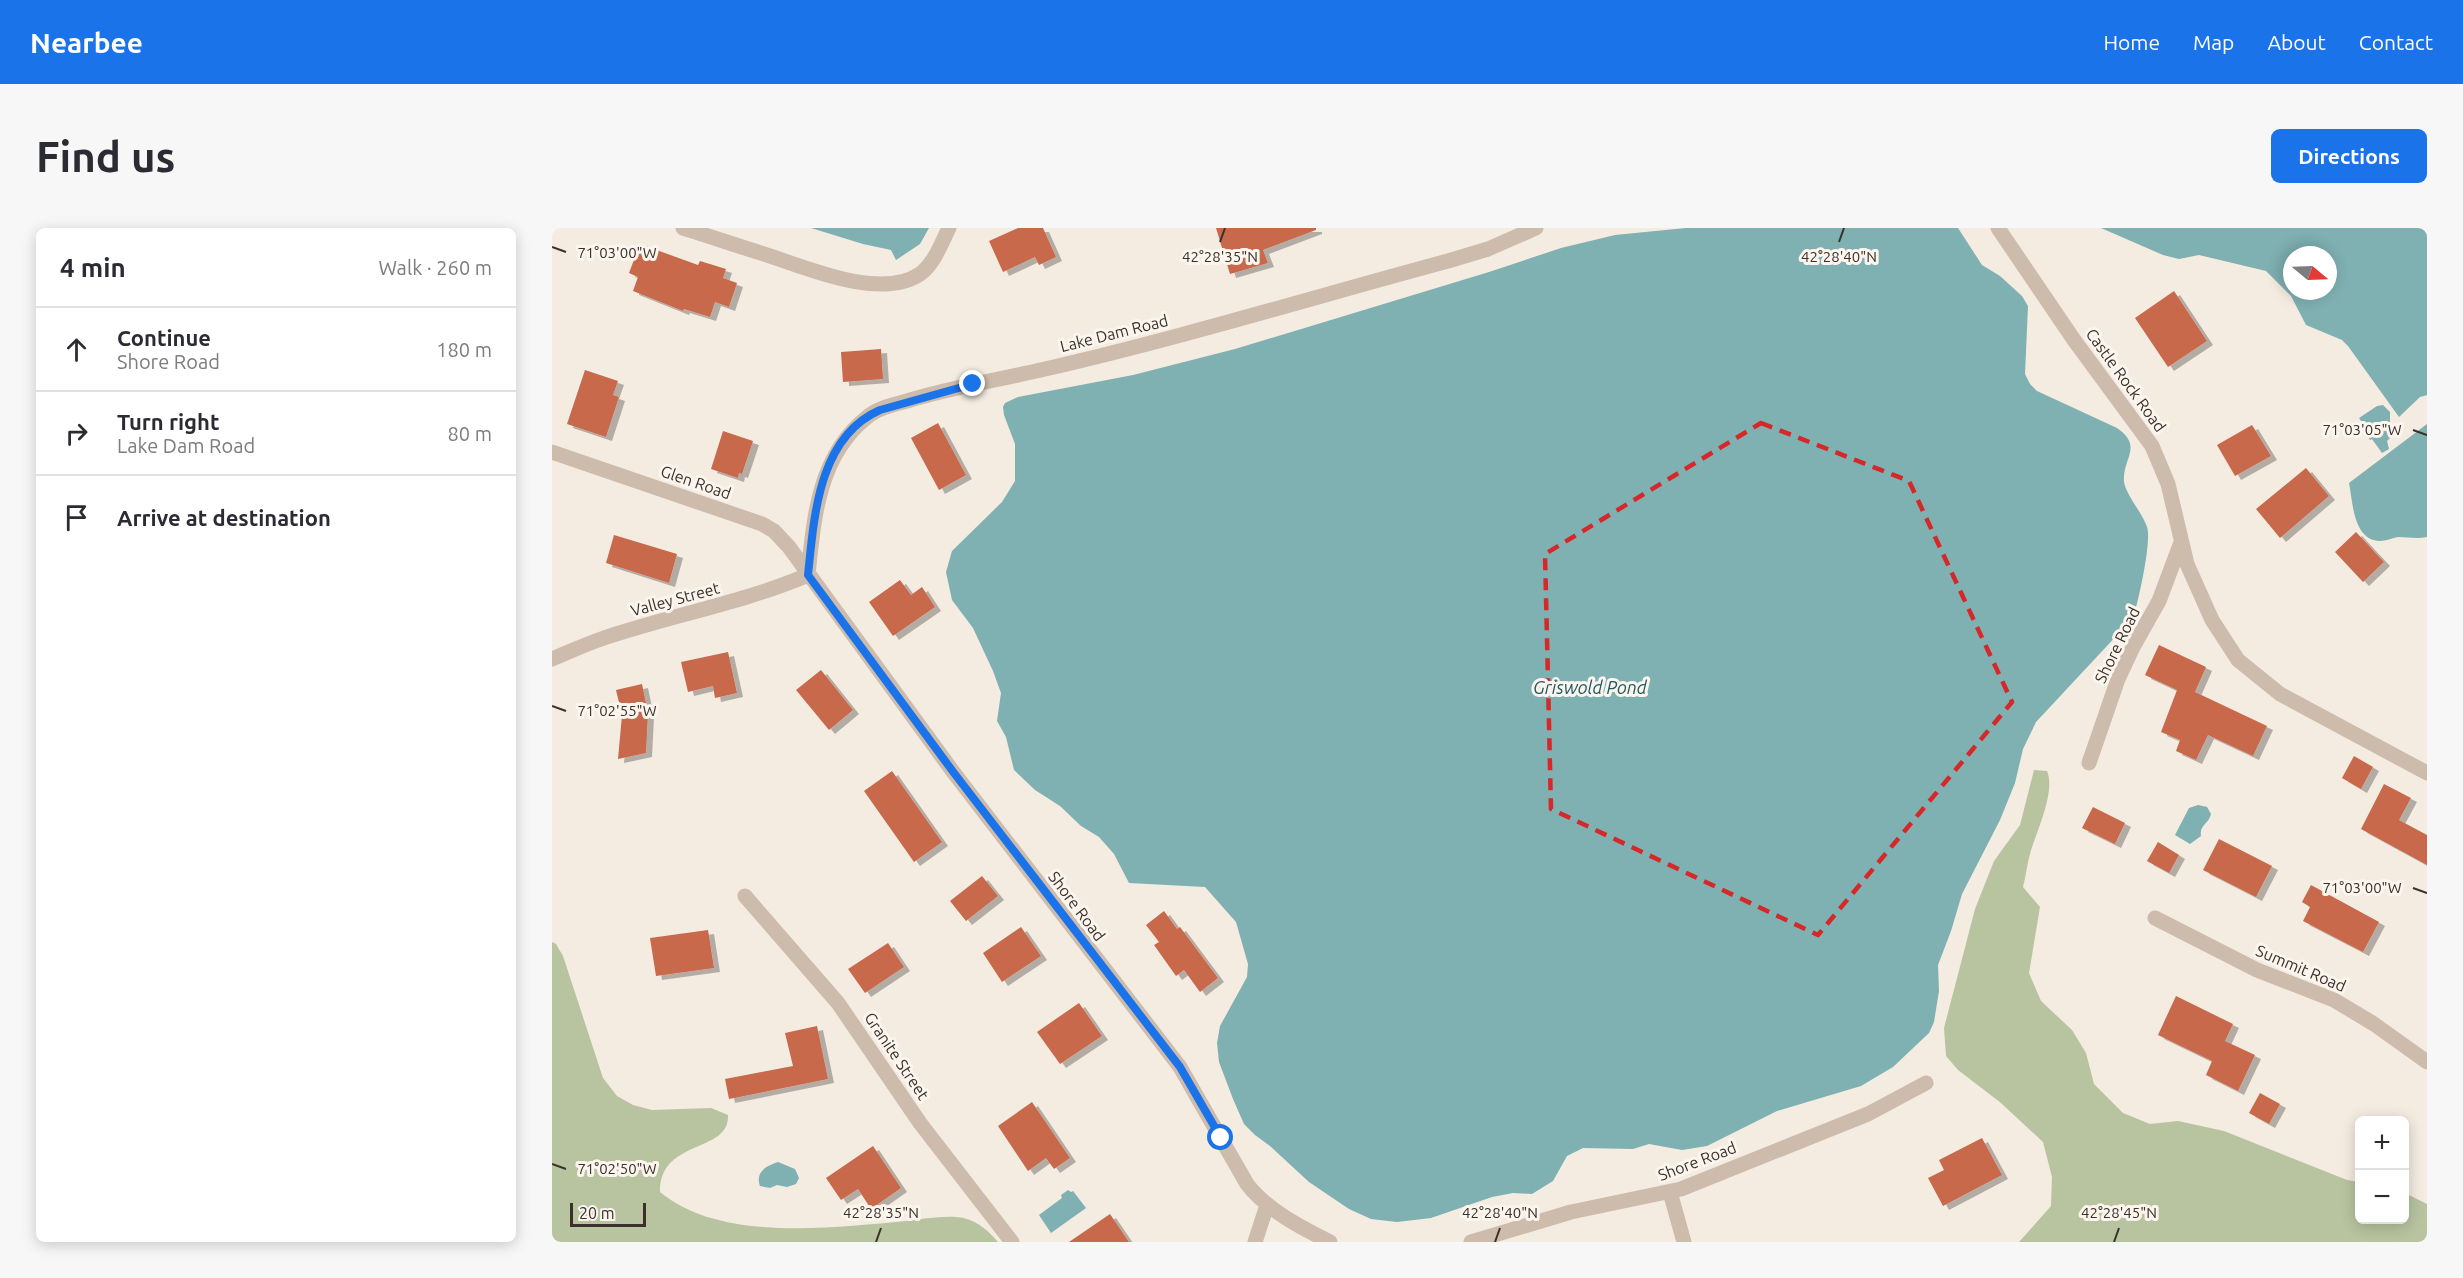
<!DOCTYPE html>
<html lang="en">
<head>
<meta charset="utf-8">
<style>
  :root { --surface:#fff; --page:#f7f7f7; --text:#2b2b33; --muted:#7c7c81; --line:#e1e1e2; --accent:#1a73e8 }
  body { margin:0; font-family:Ubuntu,sans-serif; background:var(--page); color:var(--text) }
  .controls { position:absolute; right:18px; bottom:18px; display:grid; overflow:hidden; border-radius:9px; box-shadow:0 3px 15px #0003 }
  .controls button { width:54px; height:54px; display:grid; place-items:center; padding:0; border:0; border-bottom:2px solid var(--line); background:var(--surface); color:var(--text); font:30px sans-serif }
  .compass { position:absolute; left:1731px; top:18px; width:54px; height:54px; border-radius:50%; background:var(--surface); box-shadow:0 3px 15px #0003; rotate:109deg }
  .scale { position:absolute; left:18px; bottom:15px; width:76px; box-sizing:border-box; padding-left:6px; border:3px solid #3b302b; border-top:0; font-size:16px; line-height:21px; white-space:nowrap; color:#3b302b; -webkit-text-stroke:4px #fbf5ee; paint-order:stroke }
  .stop { position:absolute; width:18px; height:18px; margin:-14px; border:4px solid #1a73e8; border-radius:50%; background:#fff }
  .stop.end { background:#1a73e8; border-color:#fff; box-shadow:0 2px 6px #0008 }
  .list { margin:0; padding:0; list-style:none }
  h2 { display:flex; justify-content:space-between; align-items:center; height:78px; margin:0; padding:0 24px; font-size:26px }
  h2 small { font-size:20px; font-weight:400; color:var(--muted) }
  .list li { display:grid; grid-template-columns:39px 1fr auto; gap:18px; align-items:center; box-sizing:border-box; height:84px; padding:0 24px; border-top:2px solid var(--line) }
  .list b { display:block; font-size:22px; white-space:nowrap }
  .list p { margin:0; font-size:20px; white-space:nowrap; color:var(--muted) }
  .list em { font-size:20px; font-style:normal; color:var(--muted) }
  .icon { flex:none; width:33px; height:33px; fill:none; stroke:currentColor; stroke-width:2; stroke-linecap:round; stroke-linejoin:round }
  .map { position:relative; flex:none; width:1875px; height:1014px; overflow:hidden; border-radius:9px }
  header { display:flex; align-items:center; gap:36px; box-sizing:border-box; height:84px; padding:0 30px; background:var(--accent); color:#fff }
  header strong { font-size:28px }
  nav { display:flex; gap:33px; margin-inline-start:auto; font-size:21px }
  .intro { display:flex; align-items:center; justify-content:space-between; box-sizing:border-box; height:144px; padding:0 36px }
  h1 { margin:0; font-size:42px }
  .button { padding:15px 27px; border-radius:9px; background:var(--accent); color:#fff; font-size:21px; font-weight:700 }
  main { display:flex; gap:36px; padding:0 36px }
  aside { flex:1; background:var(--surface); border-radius:9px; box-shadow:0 3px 15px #0003 }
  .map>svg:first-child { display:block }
  .green { fill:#b8c4a0 }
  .water { fill:#7fb0b2; fill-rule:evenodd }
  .building { fill:#c8694b; filter:url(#shadow) }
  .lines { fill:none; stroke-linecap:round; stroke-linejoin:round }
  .minor { stroke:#cdbbac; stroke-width:15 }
  .route { stroke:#1a73e8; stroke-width:8 }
  .marked { fill:none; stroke:#d62828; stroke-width:4.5; stroke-dasharray:12 8; stroke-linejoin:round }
  .ticks { fill:none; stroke:#3b302b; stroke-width:2 }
  .labels { text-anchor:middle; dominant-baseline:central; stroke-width:6; stroke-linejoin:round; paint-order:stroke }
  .street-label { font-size:16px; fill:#3b302b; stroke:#fbf5ee }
  .water-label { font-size:18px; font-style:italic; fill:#1f5a5e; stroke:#fbf5ee }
  .ticks-label { font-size:15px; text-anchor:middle; fill:#3b302b; stroke:#fbf5ee; stroke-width:6; stroke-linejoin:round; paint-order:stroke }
</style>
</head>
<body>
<header>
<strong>Nearbee</strong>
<nav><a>Home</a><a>Map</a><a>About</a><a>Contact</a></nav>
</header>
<div class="intro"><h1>Find us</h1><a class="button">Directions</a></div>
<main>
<aside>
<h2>4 min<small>Walk · 260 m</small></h2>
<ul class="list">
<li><svg class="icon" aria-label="ahead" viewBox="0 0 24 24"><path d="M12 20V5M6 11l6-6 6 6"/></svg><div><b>Continue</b><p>Shore Road</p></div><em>180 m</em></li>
<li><svg class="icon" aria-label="right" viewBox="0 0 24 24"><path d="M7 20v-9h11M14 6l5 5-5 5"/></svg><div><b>Turn right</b><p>Lake Dam Road</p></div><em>80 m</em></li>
<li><svg class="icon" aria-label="arrive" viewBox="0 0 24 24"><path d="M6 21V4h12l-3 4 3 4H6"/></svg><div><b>Arrive at destination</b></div></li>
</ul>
</aside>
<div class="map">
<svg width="1875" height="1014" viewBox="0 0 1875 1014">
  <defs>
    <filter id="shadow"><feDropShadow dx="6" dy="4" stdDeviation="0" flood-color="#0004"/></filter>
  </defs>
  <rect width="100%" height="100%" fill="#f4ebe1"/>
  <path class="green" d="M 1482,542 L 1495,543 C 1504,564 1484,604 1478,626 C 1475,636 1474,648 1471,659 L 1488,679 L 1477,745 L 1489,773 L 1520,802 L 1534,825 L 1542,856 L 1571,885 L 1598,896 L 1626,893 L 1672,903 L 1795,952 L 1807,954 L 1808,992 L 1852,992 L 1853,965 L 1875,976 L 1875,1014 L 1467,1014 L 1499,978 L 1500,949 L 1491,914 L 1449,875 L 1406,842 L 1394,828 L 1392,800 L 1423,681 L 1442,633 L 1468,597 Z
    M 0,714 L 4,716 L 11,728 L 51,850 L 65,868 L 81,877 L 100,882 L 159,880 L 176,887 C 178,926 108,910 108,964 C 168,1014 278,1000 354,993 C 370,991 388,988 404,989 C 422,990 435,1001 446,1014 L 0,1014 Z"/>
  <path class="water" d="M 259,0 L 377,0 L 368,16 L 344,32 L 339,22 L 311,16 Z
    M 1134,0 L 1406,0 L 1430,37 L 1448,48 L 1470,68 L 1476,78 L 1473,146 L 1478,156 L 1485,163 L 1565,200 C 1592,219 1570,230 1572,254 C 1574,267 1591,286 1595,299 C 1600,313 1586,375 1581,390 L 1484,494 L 1471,521 L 1463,555 L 1448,592 L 1410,666 L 1399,703 L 1386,737 L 1387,763 L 1382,794 L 1377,805 L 1341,839 L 1309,858 L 1225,883 L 1155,918 L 1130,922 L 1097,916 L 1081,921 L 1031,920 L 1015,928 L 1001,953 L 980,966 L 961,965 L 940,969 L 879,990 L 845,994 L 819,991 L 797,981 L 757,954 L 718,918 L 703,907 L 692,896 L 681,871 L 667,834 L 665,815 L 668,798 L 695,749 L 696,736 L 684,694 L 653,659 L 577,655 L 562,626 L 547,609 L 529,598 L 508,578 L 483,562 L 462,542 L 454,509 L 445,493 L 449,465 L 441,443 L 421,400 L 400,372 L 394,344 L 400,323 L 450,274 L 463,253 L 463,216 L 452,187 L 451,179 L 453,175 L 466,169 L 581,147 L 683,121 L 937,44 L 1009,20 L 1063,7 Z
    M 1549,0 L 1875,0 L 1875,167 L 1868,169 L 1847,189 L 1796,118 L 1790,112 L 1754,97 L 1739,68 L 1714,43 L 1647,27 L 1627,31 L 1611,27 ZM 1740,27 L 1776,27 L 1776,63 L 1740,63 Z
    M 1831,177 L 1838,184 L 1838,194 L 1842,201 L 1841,207 L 1835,213 L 1837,221 L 1830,225 L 1820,211 L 1818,212 L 1814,206 L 1816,204 L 1807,190 L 1825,178 Z
    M 1875,196 L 1875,309 C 1865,311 1856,309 1846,309 C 1840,310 1834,313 1828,313 C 1801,312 1801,275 1797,255 Z
    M 1646,577 L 1655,579 L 1659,586 C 1657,596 1647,597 1649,608 L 1638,616 L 1623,607 L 1637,580 Z
    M 226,934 L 243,941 L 247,950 L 244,956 L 235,959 L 225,957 L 218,960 L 208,958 C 203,944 214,938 226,934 Z
    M 516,962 L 519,964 L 521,963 L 534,980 L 499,1005 L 487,987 L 510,970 L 509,967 Z"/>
  <path class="building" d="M 466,0 L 491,0 L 504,29 L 487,37 L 483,29 L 451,44 L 437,13 Z
    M 664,0 L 764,0 L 764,2 L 711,22 L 716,35 L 678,46 Z
    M 88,16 L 146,37 L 148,33 L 174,41 L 171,50 L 185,55 L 177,79 L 163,74 L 158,89 L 132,81 L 131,83 L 81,63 L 86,49 L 77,45 Z
    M 1622,63 L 1655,113 L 1616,139 L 1583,90 Z
    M 329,121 L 331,151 L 291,154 L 289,124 Z
    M 33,142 L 66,153 L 61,167 L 67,169 L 54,209 L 15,196 Z
    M 386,195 L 414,247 L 387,262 L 359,210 Z
    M 1700,197 L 1719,228 L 1683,248 L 1665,217 Z
    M 171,203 L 201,213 L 190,246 L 187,245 L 186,250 L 159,241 Z
    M 1754,240 L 1777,268 L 1728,310 L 1704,281 Z
    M 1804,304 L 1832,334 L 1811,354 L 1783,324 Z
    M 62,307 L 125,326 L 117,355 L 54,335 Z
    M 348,352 L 359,367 L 370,359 L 383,379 L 341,408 L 317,374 Z
    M 1607,417 L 1654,439 L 1643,464 L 1715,498 L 1701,528 L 1656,507 L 1644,532 L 1624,523 L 1628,512 L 1609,504 L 1625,462 L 1593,447 Z
    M 176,424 L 185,465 L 163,470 L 161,458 L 136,464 L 129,434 Z
    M 269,442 L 301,482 L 277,502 L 244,462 Z
    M 90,456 L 96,485 L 94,525 L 66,531 L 70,487 L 64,462 Z
    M 1802,528 L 1821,539 L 1809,561 L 1790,550 Z
    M 340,543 L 390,614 L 362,634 L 312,563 Z
    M 1832,556 L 1859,570 L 1847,592 L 1875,607 L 1875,637 L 1809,601 Z
    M 1541,579 L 1573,595 L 1563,616 L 1530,600 Z
    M 1667,611 L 1720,638 L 1704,669 L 1651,642 Z
    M 1606,614 L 1627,627 L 1617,645 L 1595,633 Z
    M 430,648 L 446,668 L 414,693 L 398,673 Z
    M 1759,657 L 1827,694 L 1811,724 L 1751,693 L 1758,679 L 1750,674 Z
    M 612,683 L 625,701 L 628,699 L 666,750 L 648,764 L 632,742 L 624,748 L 602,717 L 607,714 L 594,697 Z
    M 469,699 L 489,728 L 450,754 L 431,725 Z
    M 156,702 L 162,740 L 104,748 L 98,710 Z
    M 336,715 L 352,739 L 313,765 L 296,741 Z
    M 1624,768 L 1681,796 L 1673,813 L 1703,827 L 1686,863 L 1654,847 L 1660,833 L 1606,807 Z
    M 527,775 L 550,808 L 508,836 L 485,804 Z
    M 265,798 L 276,851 L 177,871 L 173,851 L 241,838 L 233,805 Z
    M 1708,865 L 1728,876 L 1717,896 L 1697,885 Z
    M 480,874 L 518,930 L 502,941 L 494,930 L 476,943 L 446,898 Z
    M 1430,910 L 1450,947 L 1391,978 L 1376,950 L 1392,942 L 1387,932 Z
    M 321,918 L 349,960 L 319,981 L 306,961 L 289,972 L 274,950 Z
    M 558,986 L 577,1014 L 517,1014 Z"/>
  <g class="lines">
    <path class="minor" d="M 131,0 C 160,9 189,19 218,28 C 258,41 329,72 368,46 C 382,36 389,16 397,0
      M 1446,0 L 1522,112 L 1600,218 L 1616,256 L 1635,336 L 1660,392 L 1686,432 L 1728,466 L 1875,545
      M 0,224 L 210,296 L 222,303 L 237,319 L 402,545 L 628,839 L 695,956 C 715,982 748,999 778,1014
      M 256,347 C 262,290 266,229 314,190 C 325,180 341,177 355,173 C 400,159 447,152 493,141 C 628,110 762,69 896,33 L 936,21 L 984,0
      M 0,431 C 17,424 34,416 52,410 C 120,387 190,375 256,347
      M 1537,535 L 1566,451 L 1581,419 L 1607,373 L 1628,317
      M 193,668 L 286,775 L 368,895 L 460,1014
      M 1603,690 L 1705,742 L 1782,772 L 1822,796 L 1875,834
      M 1118,964 L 1132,1014
      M 703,1014 L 715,977
      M 919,1014 L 1019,984 L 1129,961 L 1316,886 L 1374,855"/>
  </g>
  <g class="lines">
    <path class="route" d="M 421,156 L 328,182 C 266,209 262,290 256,347 L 402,545 L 628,839 L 669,910"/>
  </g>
  <path class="marked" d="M 1209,195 L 1357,253 L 1460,474 L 1266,707 L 999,581 L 993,326 Z"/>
  <path class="ticks" d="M 668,14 L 673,0M 1287,14 L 1292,0M 0,19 L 14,24M 1861,202 L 1875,207M 0,478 L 14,483M 1861,660 L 1875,665M 0,936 L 14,941M 324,1014 L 329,1000M 943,1014 L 948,1000M 1562,1014 L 1567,1000"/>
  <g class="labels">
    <g class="street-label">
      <text transform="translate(562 105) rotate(-14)">Lake Dam Road</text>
      <text transform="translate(1574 152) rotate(54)">Castle Rock Road</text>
      <text transform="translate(144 254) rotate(19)">Glen Road</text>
      <text transform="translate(123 371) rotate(-15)">Valley Street</text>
      <text transform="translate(1565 417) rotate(-64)">Shore Road</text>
      <text transform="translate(525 678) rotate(53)">Shore Road</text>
      <text transform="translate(1749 740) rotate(23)">Summit Road</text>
      <text transform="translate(345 828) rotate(56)">Granite Street</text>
      <text transform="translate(1145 933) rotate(-21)">Shore Road</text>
    </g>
    <g class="water-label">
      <text x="1038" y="459">Griswold Pond</text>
    </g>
  </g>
  <g class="ticks-label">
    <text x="65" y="30">71°03'00"W</text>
    <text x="668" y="34">42°28'35"N</text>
    <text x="1287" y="34">42°28'40"N</text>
    <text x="1810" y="207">71°03'05"W</text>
    <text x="65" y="488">71°02'55"W</text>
    <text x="1810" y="665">71°03'00"W</text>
    <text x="65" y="946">71°02'50"W</text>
    <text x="329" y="990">42°28'35"N</text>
    <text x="948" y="990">42°28'40"N</text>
    <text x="1567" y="990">42°28'45"N</text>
  </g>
</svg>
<div class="controls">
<button>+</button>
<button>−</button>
</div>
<svg class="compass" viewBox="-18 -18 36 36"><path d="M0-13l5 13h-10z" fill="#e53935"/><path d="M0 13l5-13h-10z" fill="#7c7c81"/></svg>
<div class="scale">20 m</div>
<div class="stop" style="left:669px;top:910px"></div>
<div class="stop end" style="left:421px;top:156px"></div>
</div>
</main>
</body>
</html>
